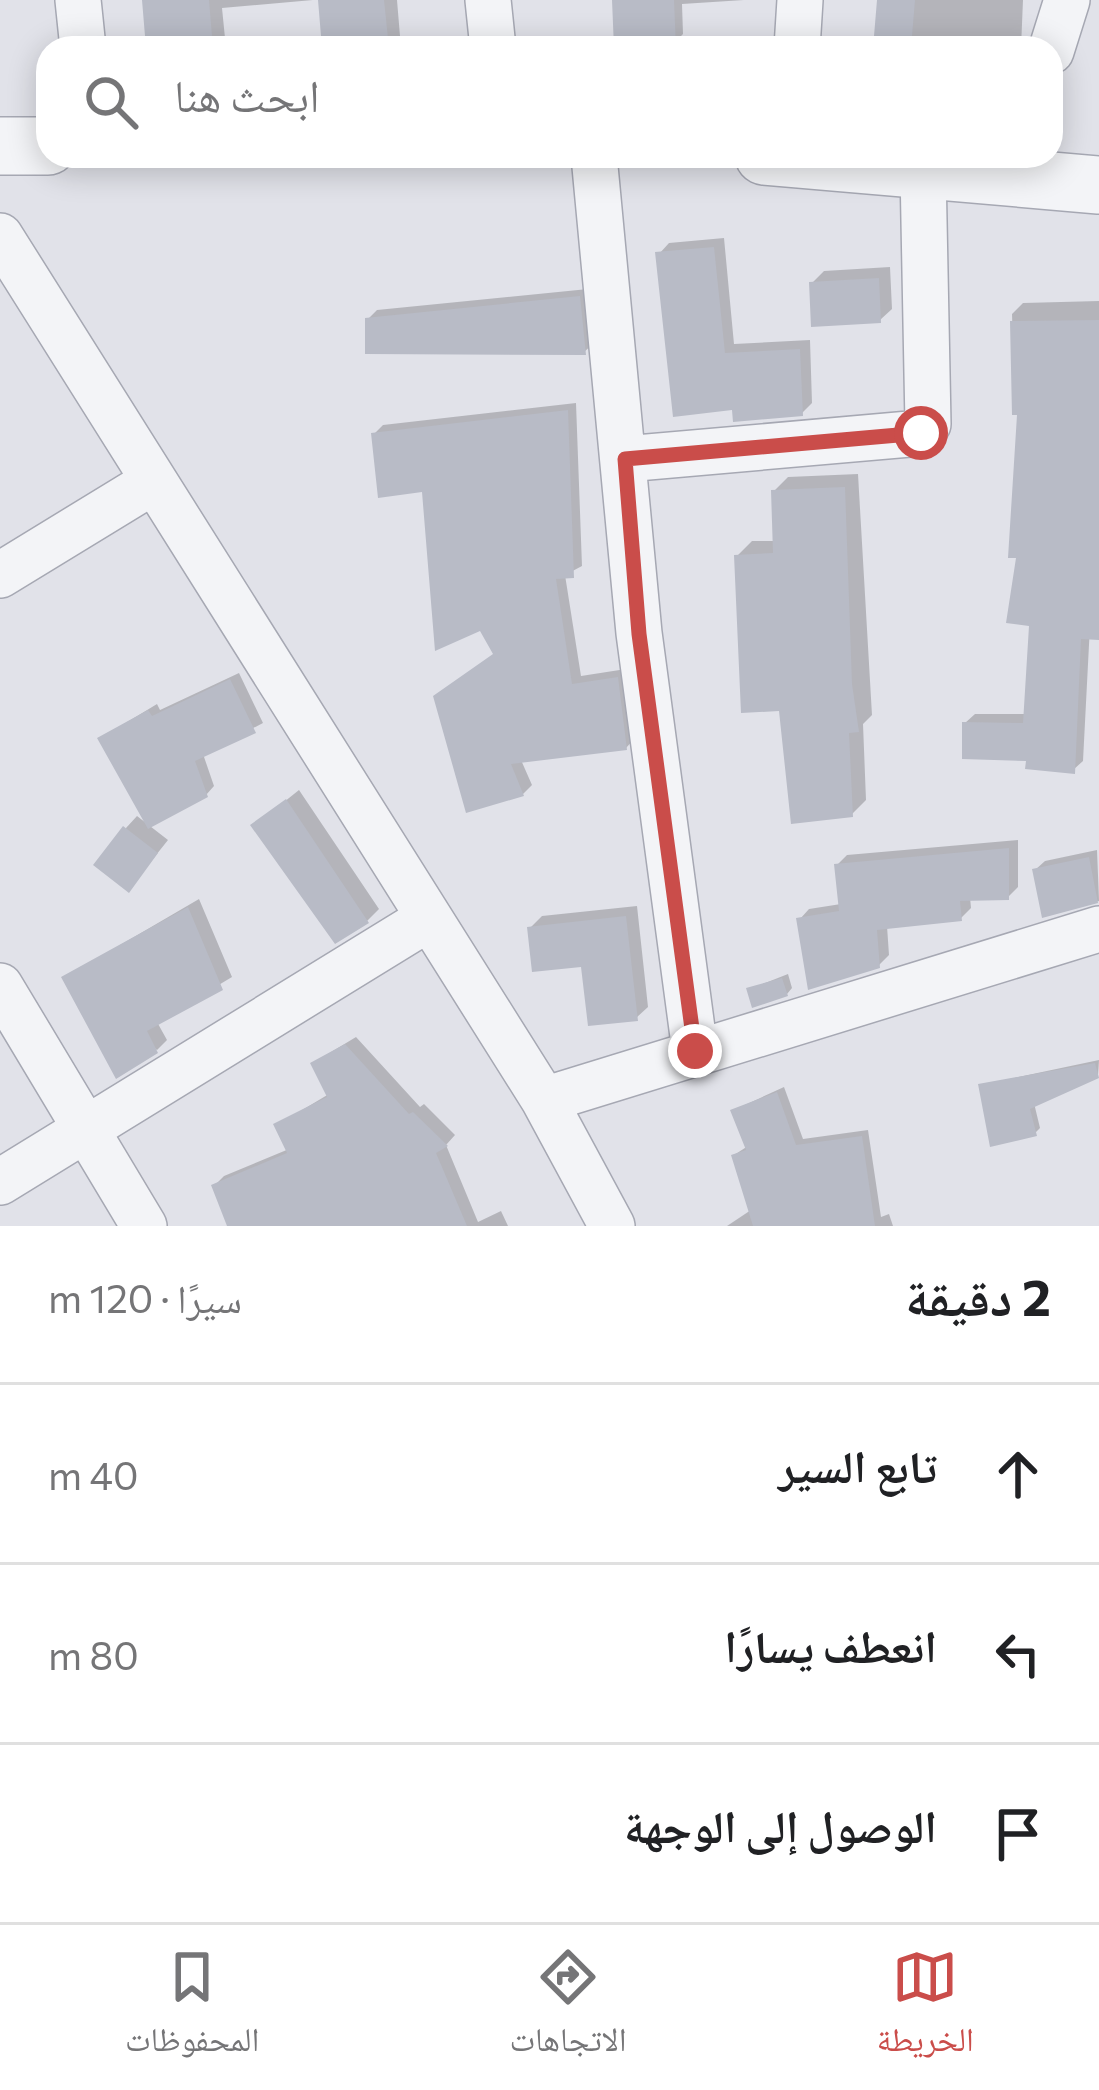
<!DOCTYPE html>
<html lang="ar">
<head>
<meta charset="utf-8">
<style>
  :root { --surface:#fff; --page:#f2f2f2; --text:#202124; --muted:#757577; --line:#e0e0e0; --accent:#ca4d4a }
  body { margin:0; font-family:Commissioner,"Noto Naskh Arabic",sans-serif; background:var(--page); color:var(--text); direction:rtl }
  .stop { position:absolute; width:36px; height:36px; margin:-27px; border:9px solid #ca4d4a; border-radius:50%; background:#fff }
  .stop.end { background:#ca4d4a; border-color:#fff; box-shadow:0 3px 12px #0008 }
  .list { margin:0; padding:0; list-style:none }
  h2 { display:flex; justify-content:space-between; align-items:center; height:156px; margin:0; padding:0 48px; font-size:51px }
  h2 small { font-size:39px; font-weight:400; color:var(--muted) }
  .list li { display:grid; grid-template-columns:78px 1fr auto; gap:36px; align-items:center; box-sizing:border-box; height:180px; padding:0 48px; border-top:3px solid var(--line) }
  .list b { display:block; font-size:45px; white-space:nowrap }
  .list em { font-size:39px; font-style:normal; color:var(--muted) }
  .icon { flex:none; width:66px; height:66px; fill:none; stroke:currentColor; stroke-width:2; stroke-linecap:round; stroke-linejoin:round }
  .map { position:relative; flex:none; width:1099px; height:1226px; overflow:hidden; direction:ltr }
  .search { position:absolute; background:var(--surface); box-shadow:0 6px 30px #0003; left:36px; right:36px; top:36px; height:132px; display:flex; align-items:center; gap:30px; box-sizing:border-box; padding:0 42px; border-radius:36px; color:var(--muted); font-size:45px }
  .sheet { height:696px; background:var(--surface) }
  nav { display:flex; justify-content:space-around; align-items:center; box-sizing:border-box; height:168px; border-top:3px solid var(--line); background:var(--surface); font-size:33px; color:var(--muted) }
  nav a { display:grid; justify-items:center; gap:6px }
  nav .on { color:var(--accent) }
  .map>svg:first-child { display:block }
  .shadow { fill:#0003 }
  .building { fill:#b8bbc6 }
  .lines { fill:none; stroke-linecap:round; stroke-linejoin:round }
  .minor-casing { stroke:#a6a8b3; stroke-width:48 }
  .tertiary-casing { stroke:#a6a8b3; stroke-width:60 }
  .minor { stroke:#f3f4f7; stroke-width:45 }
  .tertiary { stroke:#f3f4f7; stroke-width:57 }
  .route { stroke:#ca4d4a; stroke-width:15 }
</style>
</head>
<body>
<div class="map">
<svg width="1099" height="1226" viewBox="0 0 1099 1226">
  <rect width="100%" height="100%" fill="#e1e2e9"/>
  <path class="shadow" d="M 145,0 L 313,0 L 222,8 L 226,48 L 149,48 Z
    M 321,0 L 397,0 L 401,48 L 326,48 Z
    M 615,0 L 744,0 L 682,4 L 683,34 L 674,43 L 639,48 L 617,48 Z
    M 880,0 L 1023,0 L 1021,48 L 876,48 Z
    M 724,238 L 734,344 L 810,340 L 812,403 L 802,413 L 735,407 L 659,254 L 669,243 Z
    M 890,267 L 892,309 L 880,320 L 812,283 L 824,271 Z
    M 588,289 L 593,344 L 584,352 L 368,319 L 377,310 Z
    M 1099,301 L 1099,553 L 1021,412 L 1015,412 L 1012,314 L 1023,303 Z
    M 576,403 L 582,566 L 565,575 L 581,676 L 626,669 L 635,738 L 626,748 L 521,760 L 532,785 L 523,794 L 468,810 L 496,653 L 425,489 L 374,434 L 383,425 Z
    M 858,474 L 872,715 L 863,724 L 866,800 L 852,814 L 782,708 L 737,556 L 752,541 L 775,541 L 774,491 L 788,477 Z
    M 1091,606 L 1083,761 L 1073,770 L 1029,758 L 965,723 L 975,714 L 1026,714 Z
    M 239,673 L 263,723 L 203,754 L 214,786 L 206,795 L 101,738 L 157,704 L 160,710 Z
    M 299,790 L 379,909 L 367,921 L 254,826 Z
    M 137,816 L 168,840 L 129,889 L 126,828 Z
    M 1018,840 L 1018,887 L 1008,897 L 970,897 L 971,908 L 961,918 L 887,926 L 889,955 L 879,965 L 800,919 L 809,909 L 841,904 L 837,865 L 847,855 Z
    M 1097,850 L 1099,901 L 1044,915 L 1035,870 L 1045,861 Z
    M 199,899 L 232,977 L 157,1022 L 167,1040 L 157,1050 L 64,978 Z
    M 637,906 L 648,1007 L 636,1018 L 584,963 L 530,928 L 542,916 Z
    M 788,974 L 792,988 L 787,994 L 750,989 Z
    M 356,1037 L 420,1107 L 424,1104 L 455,1135 L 446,1145 L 478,1222 L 501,1211 L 508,1226 L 318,1226 L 214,1186 L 224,1176 L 289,1149 L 277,1125 L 329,1094 L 313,1063 Z
    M 1099,1060 L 1098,1075 L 1034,1103 L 1040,1128 L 1035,1133 L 981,1085 Z
    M 784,1087 L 803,1139 L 868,1130 L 881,1217 L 889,1214 L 893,1226 L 727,1226 L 751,1210 L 734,1155 L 748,1146 L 734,1110 Z"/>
  <path class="building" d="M 142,0 L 209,0 L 213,48 L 146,48 Z
    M 318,0 L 384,0 L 389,48 L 322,48 Z
    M 612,0 L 674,0 L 676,48 L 614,48 Z
    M 877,0 L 915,0 L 911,48 L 873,48 Z
    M 714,247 L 725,353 L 800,349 L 803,416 L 733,422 L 732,410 L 673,417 L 655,252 Z
    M 879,278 L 881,323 L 811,327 L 809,282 Z
    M 580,296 L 586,355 L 365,354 L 365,318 Z
    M 1099,320 L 1099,640 L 1081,639 L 1075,774 L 1025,769 L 1026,761 L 962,759 L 962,722 L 1023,723 L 1029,626 L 1006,623 L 1016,558 L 1008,558 L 1017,415 L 1012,415 L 1010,321 Z
    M 568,410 L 574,578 L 556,579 L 572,684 L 618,677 L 627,750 L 511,764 L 524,796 L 466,813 L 433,696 L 493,654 L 480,631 L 435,651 L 422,492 L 378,498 L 371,433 Z
    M 845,487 L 852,684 L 859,732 L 849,733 L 853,817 L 791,824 L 779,711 L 741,713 L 734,555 L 773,553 L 771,490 Z
    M 230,679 L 256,733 L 195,761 L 208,797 L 148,829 L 97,738 L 148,710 L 152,716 Z
    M 286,799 L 369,923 L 335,944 L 250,825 Z
    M 123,826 L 158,853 L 129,893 L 93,865 Z
    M 1009,848 L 1009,900 L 960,901 L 962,921 L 877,930 L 880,968 L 808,990 L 796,918 L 839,911 L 834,864 Z
    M 1089,857 L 1098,903 L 1042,918 L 1032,869 Z
    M 188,907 L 223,990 L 147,1031 L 158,1053 L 116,1079 L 61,977 Z
    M 626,916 L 638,1021 L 588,1026 L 581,967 L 532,972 L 527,927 Z
    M 782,978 L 788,996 L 752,1008 L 746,988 Z
    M 345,1044 L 409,1114 L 413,1112 L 448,1146 L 436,1153 L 467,1226 L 227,1226 L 211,1185 L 287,1153 L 273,1124 L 327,1097 L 310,1063 Z
    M 1095,1063 L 1099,1078 L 1030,1109 L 1037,1136 L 990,1147 L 978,1084 Z
    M 777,1092 L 796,1145 L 862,1136 L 875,1226 L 753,1226 L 731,1155 L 746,1150 L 730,1110 Z"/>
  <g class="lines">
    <defs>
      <path id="minor" d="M 78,0 L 83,48
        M 488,0 L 493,48
        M 797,48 L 800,0
        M 1051,51 L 1067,0
        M 594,156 L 639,633 L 695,1051
        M 0,236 L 544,1100 L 612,1226
        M 625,459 L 921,433 L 928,424 L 923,170
        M 0,575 L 154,481
        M 0,986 L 144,1226
        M 544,1100 L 1099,929
        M 0,1182 L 426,920"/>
      <path id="tertiary" d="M 0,146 L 48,146
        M 764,156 L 1099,185"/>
    </defs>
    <use href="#minor" class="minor-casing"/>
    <use href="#tertiary" class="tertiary-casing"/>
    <use href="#minor" class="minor"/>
    <use href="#tertiary" class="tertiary"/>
  </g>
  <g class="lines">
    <path class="route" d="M 695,1051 L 639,634 L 625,459 L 921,433"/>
  </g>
</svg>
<div class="stop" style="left:921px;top:433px"></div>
<div class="stop end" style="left:695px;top:1051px"></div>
<div class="search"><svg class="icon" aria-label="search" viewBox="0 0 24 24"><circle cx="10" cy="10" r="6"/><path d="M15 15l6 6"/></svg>ابحث هنا</div>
</div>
<section class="sheet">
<h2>2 دقيقة<small>سيرًا · 120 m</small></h2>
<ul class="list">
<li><svg class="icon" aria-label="ahead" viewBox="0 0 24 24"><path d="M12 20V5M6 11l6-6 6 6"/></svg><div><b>تابع السير</b></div><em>40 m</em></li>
<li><svg class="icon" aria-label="left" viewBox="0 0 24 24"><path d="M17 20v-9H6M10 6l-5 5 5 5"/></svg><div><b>انعطف يسارًا</b></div><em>80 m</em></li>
<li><svg class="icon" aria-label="arrive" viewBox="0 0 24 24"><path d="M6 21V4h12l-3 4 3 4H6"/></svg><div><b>الوصول إلى الوجهة</b></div></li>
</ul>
</section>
<nav>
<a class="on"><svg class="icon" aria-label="map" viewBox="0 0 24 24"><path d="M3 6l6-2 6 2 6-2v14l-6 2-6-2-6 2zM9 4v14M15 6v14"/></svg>الخريطة</a>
<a><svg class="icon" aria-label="directions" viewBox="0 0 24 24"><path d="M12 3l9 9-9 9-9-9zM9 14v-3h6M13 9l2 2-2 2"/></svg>الاتجاهات</a>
<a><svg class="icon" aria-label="saved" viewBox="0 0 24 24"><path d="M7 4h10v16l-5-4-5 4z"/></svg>المحفوظات</a>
</nav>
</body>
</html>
